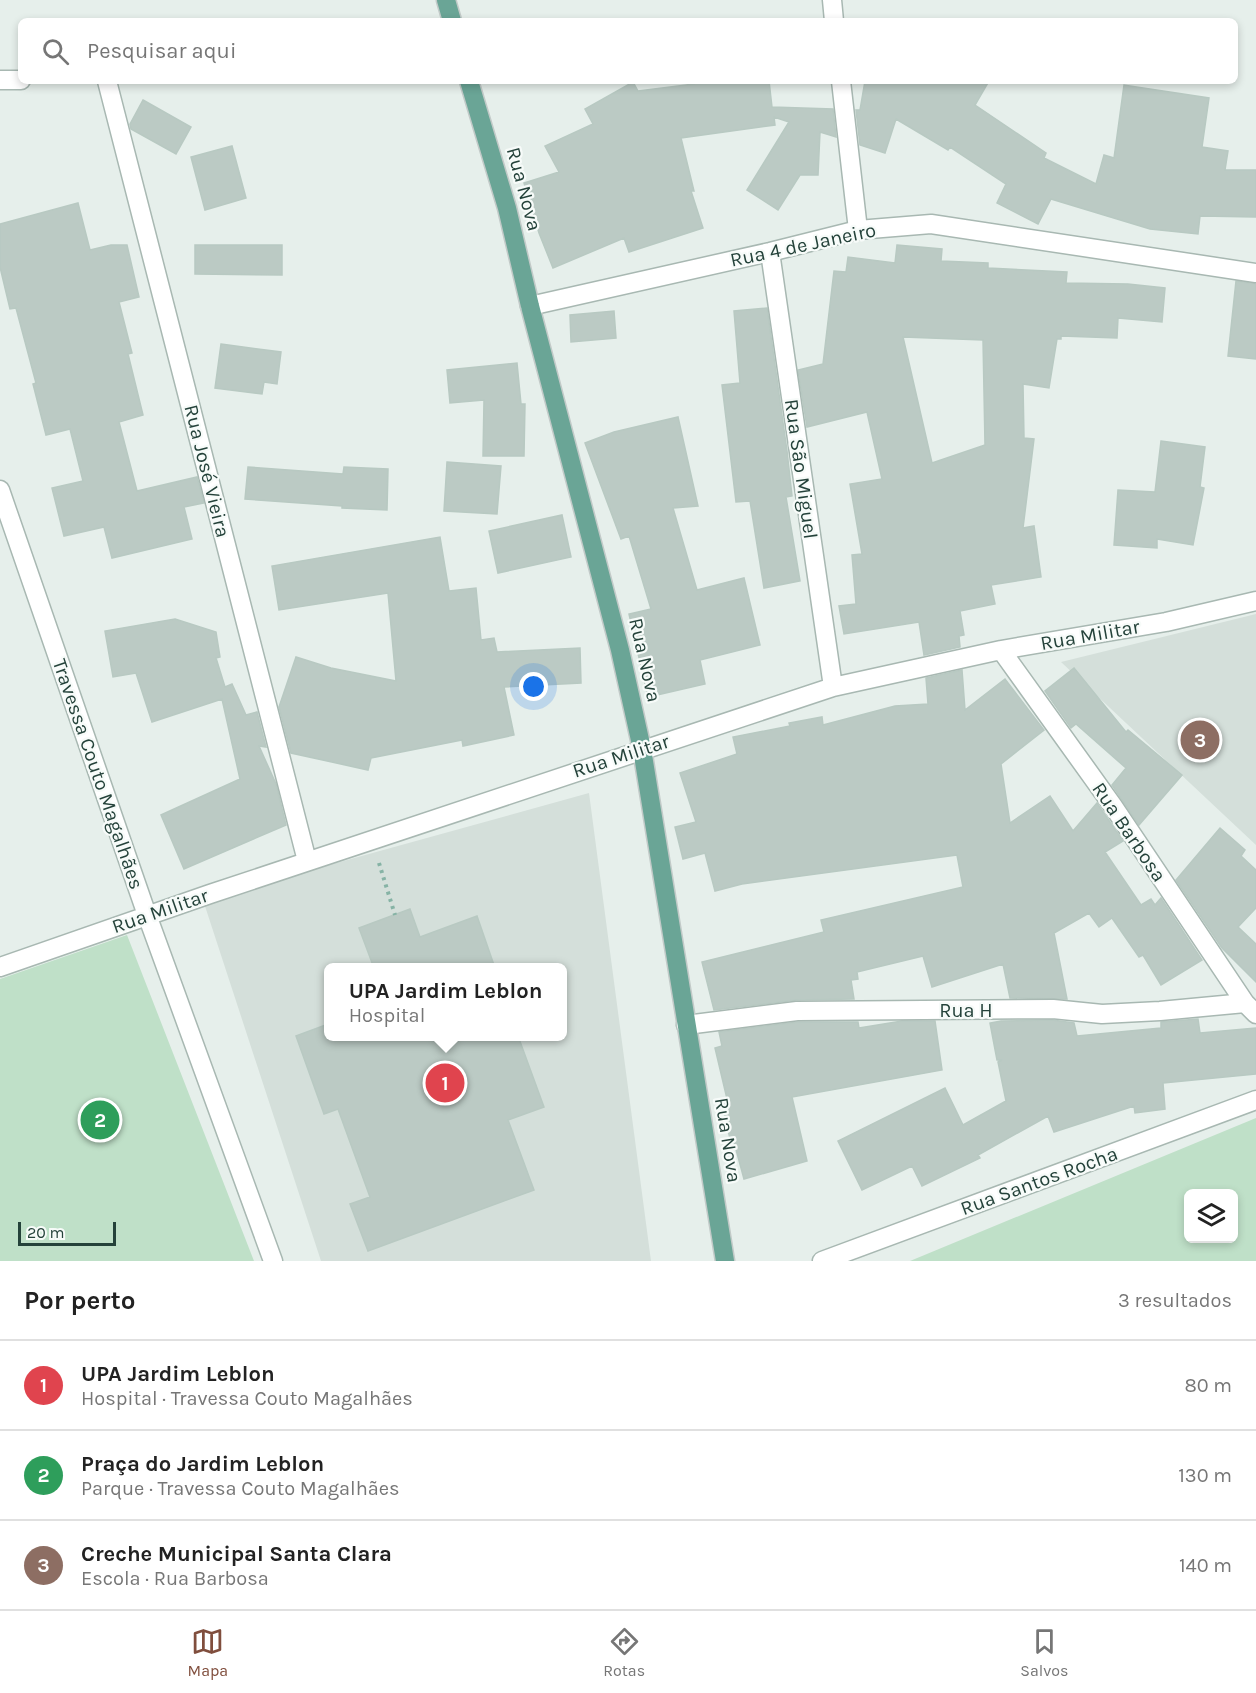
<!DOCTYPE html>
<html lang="pt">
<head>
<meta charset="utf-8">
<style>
  :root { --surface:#fff; --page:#f2f2f2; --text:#222; --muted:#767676; --line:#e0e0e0; --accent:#804e3d }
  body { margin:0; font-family:Karla,sans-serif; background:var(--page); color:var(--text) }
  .controls { position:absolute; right:18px; bottom:18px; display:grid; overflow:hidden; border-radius:9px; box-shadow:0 3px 9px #0003 }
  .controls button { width:54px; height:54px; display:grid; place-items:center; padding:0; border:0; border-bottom:2px solid var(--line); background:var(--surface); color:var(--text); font:30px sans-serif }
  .scale { position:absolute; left:18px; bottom:15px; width:98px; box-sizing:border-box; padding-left:6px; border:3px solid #24423a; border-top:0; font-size:16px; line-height:21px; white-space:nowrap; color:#24423a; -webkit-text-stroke:4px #f7fbf9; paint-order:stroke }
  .you { position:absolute; left:534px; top:687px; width:21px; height:21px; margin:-15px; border:4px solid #fff; border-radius:50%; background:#1a73e8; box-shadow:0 0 0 9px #1a73e833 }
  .badge { display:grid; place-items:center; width:39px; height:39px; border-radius:50%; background:var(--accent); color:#fff; font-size:20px; font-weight:700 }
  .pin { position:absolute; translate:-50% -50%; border:3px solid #fff; box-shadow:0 2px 6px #0006 }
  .popup { position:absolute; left:324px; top:963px; width:243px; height:78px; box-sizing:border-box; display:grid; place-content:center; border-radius:9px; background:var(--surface); filter:drop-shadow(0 2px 4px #0005); font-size:20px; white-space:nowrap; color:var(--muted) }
  .popup b { font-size:22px; color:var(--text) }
  .popup::after { content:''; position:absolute; left:50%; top:100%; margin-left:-12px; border:12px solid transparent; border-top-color:var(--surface) }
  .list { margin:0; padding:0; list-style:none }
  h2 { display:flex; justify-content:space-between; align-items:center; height:78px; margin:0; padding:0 24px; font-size:26px }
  h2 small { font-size:20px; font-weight:400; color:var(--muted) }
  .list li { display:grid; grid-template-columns:39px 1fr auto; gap:18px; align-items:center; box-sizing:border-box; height:90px; padding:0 24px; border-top:2px solid var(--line) }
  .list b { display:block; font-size:22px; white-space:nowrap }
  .list p { margin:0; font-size:20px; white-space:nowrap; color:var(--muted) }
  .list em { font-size:20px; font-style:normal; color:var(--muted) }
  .icon { flex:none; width:33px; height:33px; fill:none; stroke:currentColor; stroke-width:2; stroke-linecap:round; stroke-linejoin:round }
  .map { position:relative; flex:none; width:1256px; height:1261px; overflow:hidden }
  .search { position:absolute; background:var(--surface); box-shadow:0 3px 9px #0003; left:18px; right:18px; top:18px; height:66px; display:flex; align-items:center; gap:15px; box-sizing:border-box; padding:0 21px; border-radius:9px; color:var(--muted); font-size:22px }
  .sheet { height:348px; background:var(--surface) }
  nav { display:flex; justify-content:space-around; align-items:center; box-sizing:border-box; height:84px; border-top:2px solid var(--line); background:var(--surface); font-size:16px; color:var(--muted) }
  nav a { display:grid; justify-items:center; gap:3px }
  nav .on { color:var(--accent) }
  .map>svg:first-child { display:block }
  .built { fill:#d4dfda; fill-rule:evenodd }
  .green { fill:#bfe0c8; fill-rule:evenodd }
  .building { fill:#bbcac4; stroke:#b8c9c2; stroke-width:1.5; fill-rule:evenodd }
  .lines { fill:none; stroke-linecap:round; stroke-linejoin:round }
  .street-casing { stroke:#a8b8b2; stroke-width:21 }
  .primary-casing { stroke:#c2cac8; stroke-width:21 }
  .path { stroke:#86b3a5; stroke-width:4; stroke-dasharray:3 4.5; stroke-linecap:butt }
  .street { stroke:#fff; stroke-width:18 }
  .primary { stroke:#6aa596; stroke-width:18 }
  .labels { text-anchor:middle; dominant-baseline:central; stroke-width:4.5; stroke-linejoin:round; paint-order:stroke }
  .street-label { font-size:20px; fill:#24423a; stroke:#f7fbf9 }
</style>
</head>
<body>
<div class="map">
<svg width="1256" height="1261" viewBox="0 0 1256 1261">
  <rect width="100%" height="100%" fill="#e6efeb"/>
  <path class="built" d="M 1256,614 L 1256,845 L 1061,662 Z
    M 589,793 L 651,1261 L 321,1261 L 203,900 ZM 328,968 L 562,968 L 562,1036 L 328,1036 Z"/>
  <path class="green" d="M 127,935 L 254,1261 L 0,1261 L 0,979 Z
    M 1256,1118 L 1256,1261 L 910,1261 ZM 1188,1194 L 1234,1194 L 1234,1238 L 1188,1238 Z"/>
  <path class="building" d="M 693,81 L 769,81 L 772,107 L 833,109 L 836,137 L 820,132 L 818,175 L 800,175 L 778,210 L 747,190 L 789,122 L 774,117 L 775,125 L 681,138 L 694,191 L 691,191 L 703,228 L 629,252 L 624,238 L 553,268 L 539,233 L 524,183 L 559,172 L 545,146 L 593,124 L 585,109 L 633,82 L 638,91 L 694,84 Z
    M 865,81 L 989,81 L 975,105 L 1046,153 L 1044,158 L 1096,184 L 1104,155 L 1114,158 L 1124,85 L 1209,98 L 1202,147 L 1228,151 L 1225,170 L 1256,170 L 1256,217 L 1200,216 L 1198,234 L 1150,229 L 1051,199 L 1038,224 L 997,203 L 1006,184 L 950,147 L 948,150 L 896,119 L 885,153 L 860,145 L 856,110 L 860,110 Z
    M 143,100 L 191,127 L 176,154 L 131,129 L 130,124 Z
    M 232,146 L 246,198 L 205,210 L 191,157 Z
    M 78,203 L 90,250 L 111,245 L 127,245 L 139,297 L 119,302 L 132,353 L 128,354 L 143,415 L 119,422 L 137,491 L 197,477 L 204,503 L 184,507 L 192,539 L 112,558 L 104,527 L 64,536 L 52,488 L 83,481 L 70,429 L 46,435 L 33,384 L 36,383 L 16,308 L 10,309 L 0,267 L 0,224 Z
    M 195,245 L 282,245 L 282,275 L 195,274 Z
    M 897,245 L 942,249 L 941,261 L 988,263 L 988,268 L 1067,272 L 1066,283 L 1128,284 L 1165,288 L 1162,322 L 1118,318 L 1117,338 L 1061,336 L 1061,339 L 1057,339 L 1049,388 L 1023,384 L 1024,438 L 1034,439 L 1023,528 L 1034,526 L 1041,577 L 991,585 L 995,604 L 960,611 L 964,635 L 959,636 L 960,647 L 924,655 L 919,622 L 844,634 L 839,606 L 856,604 L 852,555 L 862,554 L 850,484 L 882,479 L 867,412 L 807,427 L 798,370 L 823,364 L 834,271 L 846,272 L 848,257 L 895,263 ZM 903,337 L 983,340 L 985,445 L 932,463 Z
    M 1236,281 L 1256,284 L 1256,359 L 1228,356 Z
    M 767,308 L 787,451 L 792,496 L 786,497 L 800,581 L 764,588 L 750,501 L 736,502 L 722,385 L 740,383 L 734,311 Z
    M 614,311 L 616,338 L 571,342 L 570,315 Z
    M 221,344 L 281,352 L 277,384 L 264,382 L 262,394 L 215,388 Z
    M 517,363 L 521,404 L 525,404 L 524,456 L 483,456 L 484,400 L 450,403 L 447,370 Z
    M 678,417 L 698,506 L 673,508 L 697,590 L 744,578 L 760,645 L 700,660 L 705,684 L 648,697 L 629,614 L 651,609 L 629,536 L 621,539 L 585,443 L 614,432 Z
    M 1161,441 L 1205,447 L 1200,487 L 1204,488 L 1193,545 L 1157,539 L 1157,548 L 1114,545 L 1118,490 L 1155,492 Z
    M 447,462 L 501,466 L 497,514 L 444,511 Z
    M 248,467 L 343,474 L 344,467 L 388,469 L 387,510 L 342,508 L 342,506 L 245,499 Z
    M 562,515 L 571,557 L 498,573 L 489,531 Z
    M 440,537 L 449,591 L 476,588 L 481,640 L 494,638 L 497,652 L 580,648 L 581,683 L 504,687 L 514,735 L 463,746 L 462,740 L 371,758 L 368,770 L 291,753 L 279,707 L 296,657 L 331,668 L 396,681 L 388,593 L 279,610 L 272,566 Z
    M 175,619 L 216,632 L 220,657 L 216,658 L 225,687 L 232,684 L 246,715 L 257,712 L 266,747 L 259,746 L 276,784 L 286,825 L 184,869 L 161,815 L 240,779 L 222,699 L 152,722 L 136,673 L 113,677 L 105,631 Z
    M 1074,668 L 1126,732 L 1128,730 L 1182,775 L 1139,825 L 1112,785 L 1126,768 L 1076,724 L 1071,728 L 1045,691 Z
    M 962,670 L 965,710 L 1005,679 L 1044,730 L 1001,764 L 1010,823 L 1050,796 L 1073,831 L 1097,803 L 1123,841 L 1105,852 L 1141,905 L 1151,899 L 1155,905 L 1161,898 L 1202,960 L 1161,985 L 1143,955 L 1139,957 L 1112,918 L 1099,927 L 1089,913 L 1054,933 L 1067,999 L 1010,998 L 1003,964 L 932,987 L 923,956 L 857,972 L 858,979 L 851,980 L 854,999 L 796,1000 L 714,1010 L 702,962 L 824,932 L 821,920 L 963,887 L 957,855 L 742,884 L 715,891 L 705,853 L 683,859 L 675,827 L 696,822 L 680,773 L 737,754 L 733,737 L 790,726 L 789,723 L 822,717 L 823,725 L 895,706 L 928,704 L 926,678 Z
    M 1220,828 L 1245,850 L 1241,856 L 1256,870 L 1256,908 L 1238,927 L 1256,944 L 1256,982 L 1222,948 L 1176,880 Z
    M 410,909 L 420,937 L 477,916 L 495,968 L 374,968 L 359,928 Z
    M 1198,1019 L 1200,1033 L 1256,1028 L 1256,1074 L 1163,1083 L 1165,1109 L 1135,1113 L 1134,1106 L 1054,1132 L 1048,1116 L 978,1155 L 980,1158 L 922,1186 L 912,1166 L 862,1190 L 838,1141 L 945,1088 L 963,1125 L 1006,1101 L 998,1062 L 1002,1060 L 997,1060 L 990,1023 L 1001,1021 L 1052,1020 L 1074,1023 L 1077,1036 L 1161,1028 L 1161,1022 Z
    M 902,1021 L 935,1021 L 942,1070 L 792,1097 L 807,1161 L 744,1179 L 734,1142 L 731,1143 L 722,1104 L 728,1103 L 715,1048 L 722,1046 L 719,1032 L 798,1022 L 858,1022 L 859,1028 Z
    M 328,1024 L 328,1036 L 518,1036 L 544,1107 L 508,1120 L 534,1190 L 368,1251 L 350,1204 L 370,1197 L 338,1109 L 324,1114 L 296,1036 Z"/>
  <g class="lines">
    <defs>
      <path id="street" d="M 832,0 L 834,21
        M 0,80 L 21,80
        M 107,81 L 307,861
        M 841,81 L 858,230
        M 770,252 L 833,687
        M 530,306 L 770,252 L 858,230 L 931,224 L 1256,273
        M 0,490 L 147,915 L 273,1261
        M 1001,650 L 1113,806 L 1245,1003 L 1256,1014
        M 0,967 L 210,894 L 833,687 L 1001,650 L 1166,622 L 1256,601
        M 686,1025 L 797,1011 L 1053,1009 L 1102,1014 L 1160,1011 L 1245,1003
        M 822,1261 L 1256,1100"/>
      <path id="primary" d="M 446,0 L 452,21
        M 469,81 L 507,208 L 530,306 L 620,650 L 642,749 L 725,1261"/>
    </defs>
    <use href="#street" class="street-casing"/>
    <use href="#primary" class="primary-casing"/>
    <path class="path" d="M 379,863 L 395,915"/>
    <use href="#street" class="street"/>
    <use href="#primary" class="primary"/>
  </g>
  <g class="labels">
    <g class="street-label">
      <text transform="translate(524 189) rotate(75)">Rua Nova</text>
      <text transform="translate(803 245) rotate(-12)">Rua 4 de Janeiro</text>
      <text transform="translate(801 469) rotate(82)">Rua São Miguel</text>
      <text transform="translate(207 471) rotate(76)">Rua José Vieira</text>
      <text transform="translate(1090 635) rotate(-10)">Rua Militar</text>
      <text transform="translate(645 660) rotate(77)">Rua Nova</text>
      <text transform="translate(621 756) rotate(-18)">Rua Militar</text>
      <text transform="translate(98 774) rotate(71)">Travessa Couto Magalhães</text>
      <text transform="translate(1129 832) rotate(56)">Rua Barbosa</text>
      <text transform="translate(160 911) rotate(-19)">Rua Militar</text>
      <text x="966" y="1010">Rua H</text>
      <text transform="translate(728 1140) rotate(81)">Rua Nova</text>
      <text transform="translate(1039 1181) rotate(-20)">Rua Santos Rocha</text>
    </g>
  </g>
</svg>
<div class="controls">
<button><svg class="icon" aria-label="layers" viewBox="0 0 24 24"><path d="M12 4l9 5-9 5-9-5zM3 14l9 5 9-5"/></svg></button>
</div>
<div class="scale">20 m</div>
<div class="you"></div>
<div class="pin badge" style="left:445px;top:1083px;background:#e0444e">1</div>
<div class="popup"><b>UPA Jardim Leblon</b>Hospital</div>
<div class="pin badge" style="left:100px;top:1120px;background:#2e9e5b">2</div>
<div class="pin badge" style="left:1200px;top:740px;background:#8d6e63">3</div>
<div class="search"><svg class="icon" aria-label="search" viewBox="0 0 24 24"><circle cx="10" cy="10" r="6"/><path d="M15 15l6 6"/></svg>Pesquisar aqui</div>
</div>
<section class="sheet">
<h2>Por perto<small>3 resultados</small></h2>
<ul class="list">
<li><span class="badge" style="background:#e0444e">1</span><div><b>UPA Jardim Leblon</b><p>Hospital · Travessa Couto Magalhães</p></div><em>80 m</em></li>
<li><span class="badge" style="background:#2e9e5b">2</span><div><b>Praça do Jardim Leblon</b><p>Parque · Travessa Couto Magalhães</p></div><em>130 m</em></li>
<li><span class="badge" style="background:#8d6e63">3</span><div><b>Creche Municipal Santa Clara</b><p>Escola · Rua Barbosa</p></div><em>140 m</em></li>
</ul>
</section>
<nav>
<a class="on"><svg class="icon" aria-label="map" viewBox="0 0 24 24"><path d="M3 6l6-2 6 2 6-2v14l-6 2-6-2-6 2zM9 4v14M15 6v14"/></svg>Mapa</a>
<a><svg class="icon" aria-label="directions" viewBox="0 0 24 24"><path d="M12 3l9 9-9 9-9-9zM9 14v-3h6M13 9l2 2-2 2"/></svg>Rotas</a>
<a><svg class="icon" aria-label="saved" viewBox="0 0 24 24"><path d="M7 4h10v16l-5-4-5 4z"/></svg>Salvos</a>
</nav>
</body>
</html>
